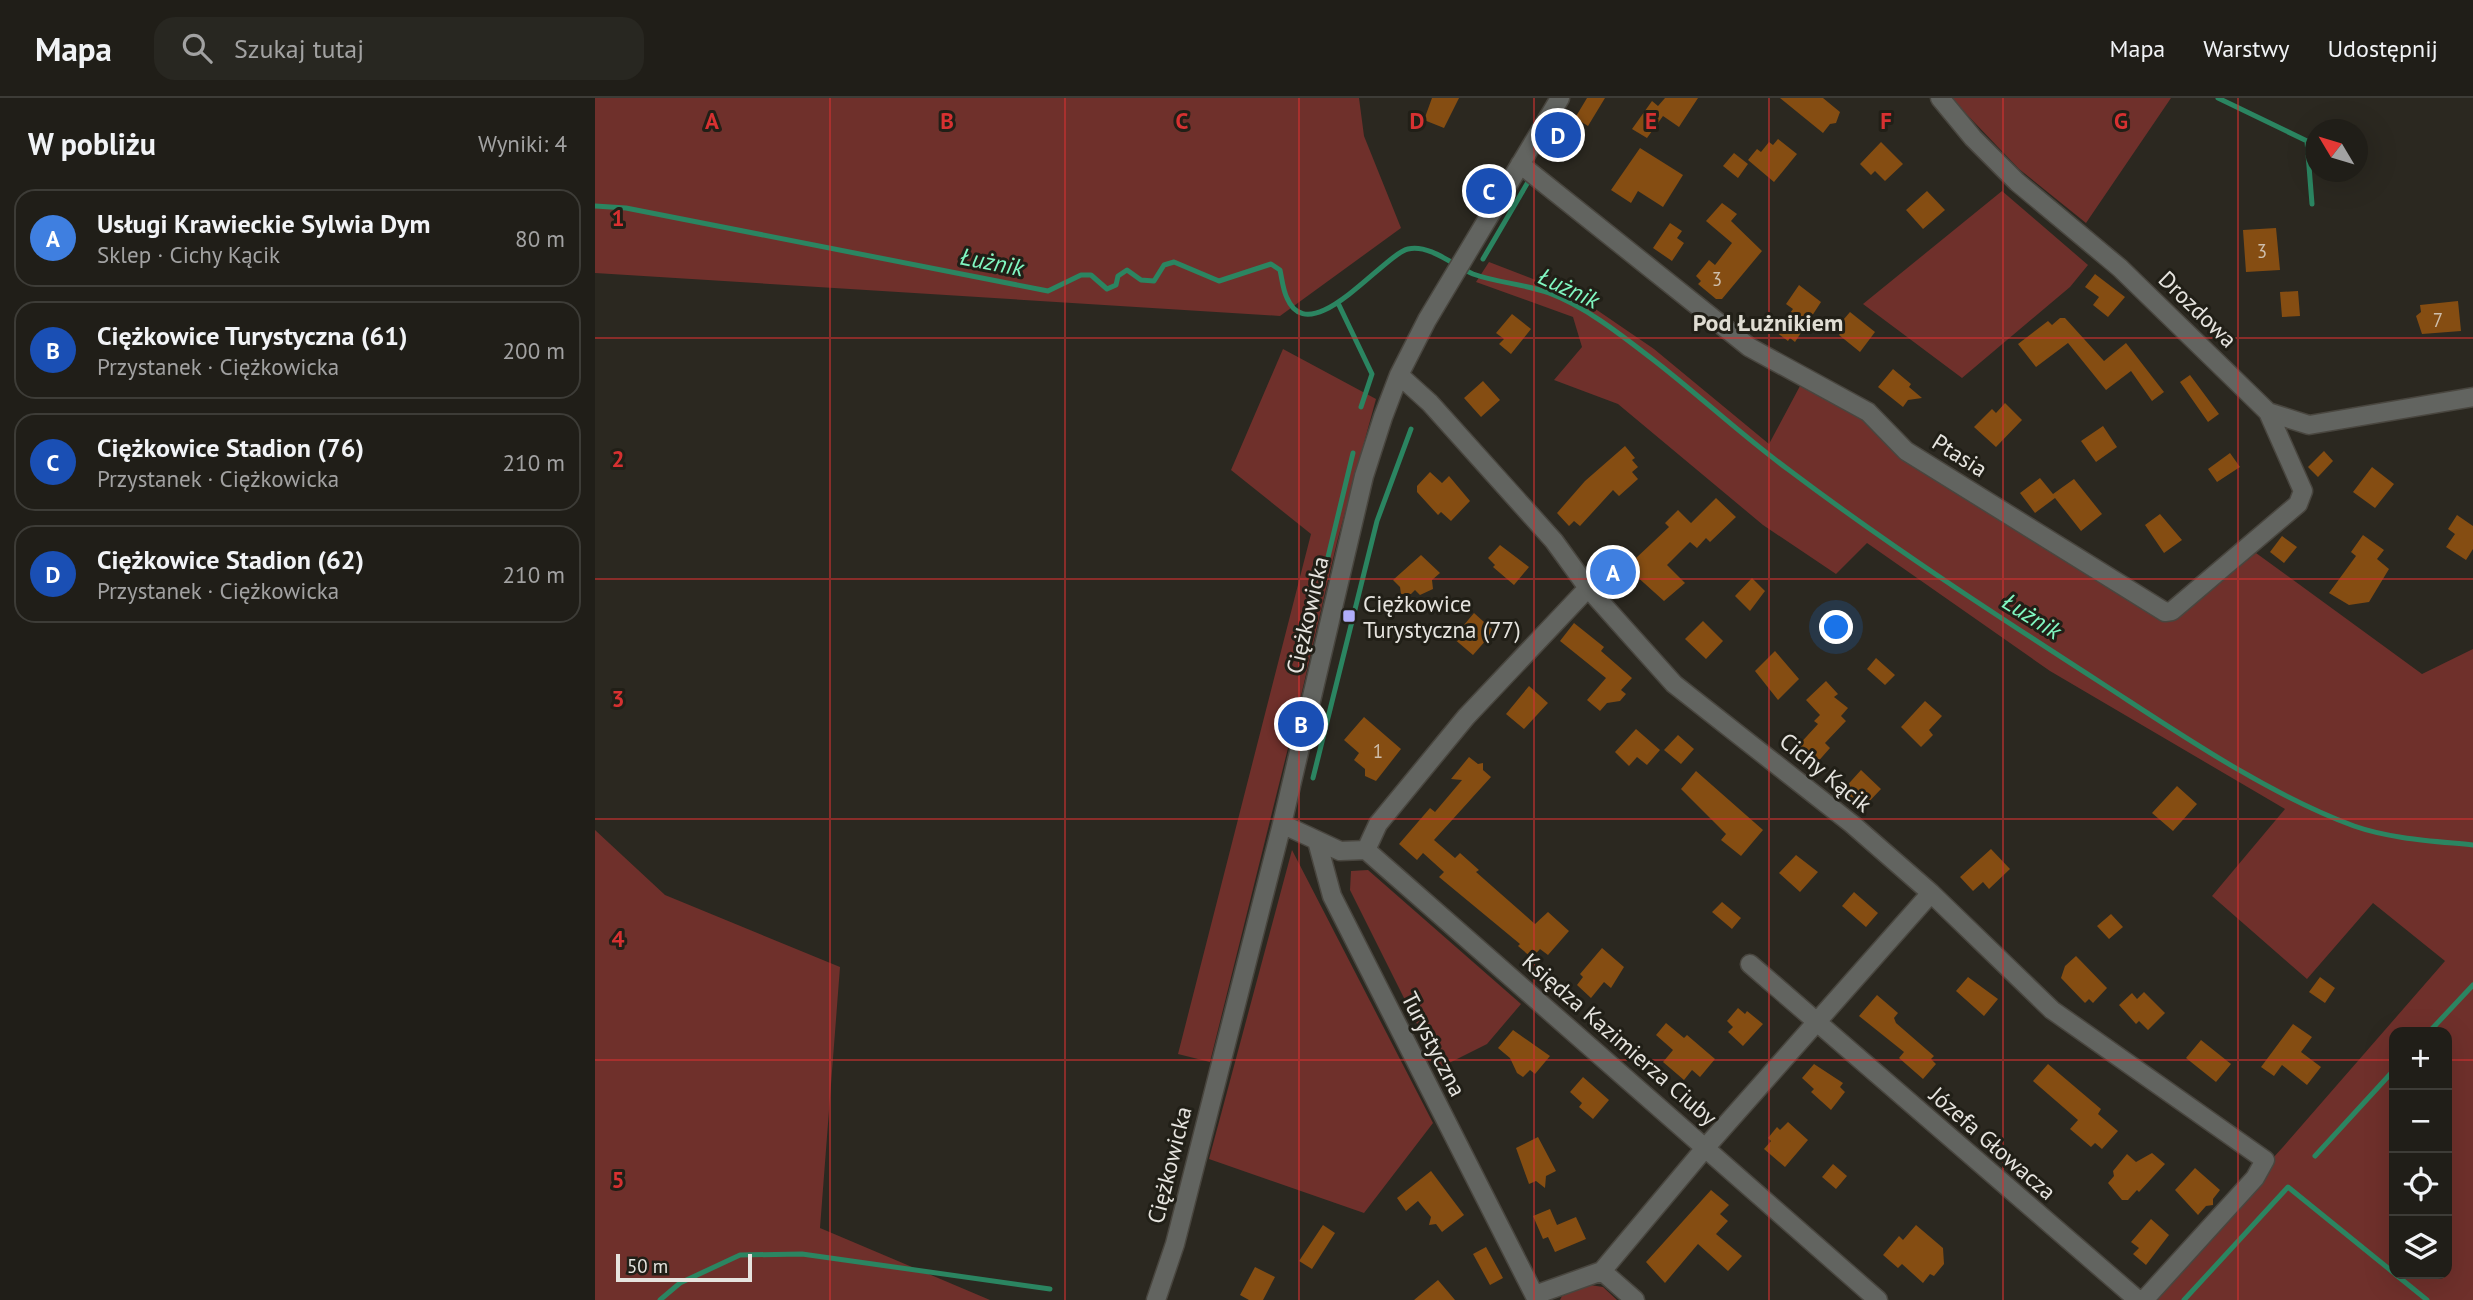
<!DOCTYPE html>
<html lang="pl">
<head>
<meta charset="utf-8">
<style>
  :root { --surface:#201e18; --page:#282721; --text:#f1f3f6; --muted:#a2a2a2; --line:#3d3c37; --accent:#b0adfa }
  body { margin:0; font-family:"PT Sans",sans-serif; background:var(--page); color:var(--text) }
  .controls { position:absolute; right:21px; bottom:21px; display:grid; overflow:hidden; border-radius:14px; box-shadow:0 7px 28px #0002 }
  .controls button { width:63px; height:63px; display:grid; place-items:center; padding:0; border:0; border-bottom:2px solid var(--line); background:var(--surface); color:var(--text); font:35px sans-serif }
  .compass { position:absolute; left:1710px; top:21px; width:63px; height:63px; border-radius:50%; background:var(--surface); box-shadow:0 7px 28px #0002; rotate:308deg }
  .scale { position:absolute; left:21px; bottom:18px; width:136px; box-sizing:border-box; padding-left:7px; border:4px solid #e6e4df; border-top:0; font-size:19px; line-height:24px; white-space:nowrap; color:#e6e4df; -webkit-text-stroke:5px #211f17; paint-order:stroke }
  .you { position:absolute; left:1242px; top:530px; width:24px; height:24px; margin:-18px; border:5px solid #fff; border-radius:50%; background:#1a73e8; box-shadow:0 0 0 10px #1a73e833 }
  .badge { display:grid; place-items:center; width:46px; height:46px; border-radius:50%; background:var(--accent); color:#fff; font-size:23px; font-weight:700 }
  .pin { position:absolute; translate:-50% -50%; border:4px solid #fff; box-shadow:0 2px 7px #0006 }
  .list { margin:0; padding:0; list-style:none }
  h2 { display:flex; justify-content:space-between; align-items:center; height:91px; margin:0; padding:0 28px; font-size:30px }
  h2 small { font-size:23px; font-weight:400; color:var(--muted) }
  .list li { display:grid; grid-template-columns:46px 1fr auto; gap:21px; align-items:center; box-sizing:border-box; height:98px; margin:0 14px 14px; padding:0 14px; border:2px solid var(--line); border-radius:21px }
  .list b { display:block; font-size:26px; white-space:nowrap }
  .list p { margin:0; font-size:23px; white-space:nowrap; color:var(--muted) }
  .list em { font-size:23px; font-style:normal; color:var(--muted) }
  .icon { flex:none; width:38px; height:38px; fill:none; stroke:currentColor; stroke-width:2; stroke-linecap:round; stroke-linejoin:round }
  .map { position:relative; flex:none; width:1878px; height:1202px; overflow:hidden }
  header { display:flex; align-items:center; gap:42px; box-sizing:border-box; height:98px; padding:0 35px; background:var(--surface); border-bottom:2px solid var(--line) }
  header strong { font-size:33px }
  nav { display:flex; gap:38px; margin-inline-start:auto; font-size:24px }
  .search { width:490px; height:63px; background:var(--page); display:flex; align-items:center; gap:18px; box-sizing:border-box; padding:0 24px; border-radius:21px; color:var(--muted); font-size:26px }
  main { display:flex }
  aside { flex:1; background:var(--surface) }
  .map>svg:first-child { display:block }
  .green { fill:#6f302b; fill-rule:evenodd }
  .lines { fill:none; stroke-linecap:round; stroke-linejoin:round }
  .stream { stroke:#2b8561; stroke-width:5 }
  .building { fill:#854d12 }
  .minor-casing { stroke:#49463f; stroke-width:21 }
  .minor { stroke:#626460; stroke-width:18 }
  .grid { fill:none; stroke:#d73131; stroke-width:2; stroke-opacity:0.55 }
  .poi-dot { fill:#b0adfa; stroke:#211f17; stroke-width:2.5 }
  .labels { text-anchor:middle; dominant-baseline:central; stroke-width:6; stroke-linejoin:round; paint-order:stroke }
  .number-label { font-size:19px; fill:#cebeac }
  .street-label { font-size:23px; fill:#e6e4df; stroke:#211f17 }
  .poi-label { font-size:23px; fill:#e6e4df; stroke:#211f17; text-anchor:start }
  .water-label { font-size:24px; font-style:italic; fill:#81f8c2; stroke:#211f17 }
  .neighbourhood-label { font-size:24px; font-weight:bold; fill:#e0ddd3; stroke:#211f17 }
  .grid-label { font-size:23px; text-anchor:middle; font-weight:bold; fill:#d73131; stroke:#211f17; stroke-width:6; stroke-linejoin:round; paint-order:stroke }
</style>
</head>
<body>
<header>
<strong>Mapa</strong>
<div class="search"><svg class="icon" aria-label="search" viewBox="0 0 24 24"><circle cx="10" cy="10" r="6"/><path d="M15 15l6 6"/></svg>Szukaj tutaj</div>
<nav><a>Mapa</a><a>Warstwy</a><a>Udostępnij</a></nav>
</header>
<main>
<aside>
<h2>W pobliżu<small>Wyniki: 4</small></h2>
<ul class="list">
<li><span class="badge" style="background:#3f7fe0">A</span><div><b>Usługi Krawieckie Sylwia Dym</b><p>Sklep · Cichy Kącik</p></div><em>80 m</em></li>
<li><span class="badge" style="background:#1a4fb4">B</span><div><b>Ciężkowice Turystyczna (61)</b><p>Przystanek · Ciężkowicka</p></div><em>200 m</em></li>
<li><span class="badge" style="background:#1a4fb4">C</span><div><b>Ciężkowice Stadion (76)</b><p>Przystanek · Ciężkowicka</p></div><em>210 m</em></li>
<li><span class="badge" style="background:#1a4fb4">D</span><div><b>Ciężkowice Stadion (62)</b><p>Przystanek · Ciężkowicka</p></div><em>210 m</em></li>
</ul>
</aside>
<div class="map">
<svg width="1878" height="1202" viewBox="0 0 1878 1202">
  <rect width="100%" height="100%" fill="#2b2820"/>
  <path class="green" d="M 0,0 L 764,0 L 769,38 L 806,130 L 685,218 L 0,175 Z
    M 1356,0 L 1576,0 L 1491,125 L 1424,71 Z
    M 1407,93 L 1493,167 L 1475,189 L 1367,280 L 1268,206 Z
    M 894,164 L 980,197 L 1059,251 L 1174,346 L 1205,288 L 1270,320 L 1306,360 L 1424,431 L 1565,522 L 1584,518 L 1661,455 L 1827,576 L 1878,551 L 1878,1202 L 1548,1202 L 1688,1049 L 1850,863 L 1778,805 L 1712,881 L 1617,798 L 1690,711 L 1455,573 L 1272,445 L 1241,476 L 1168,427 L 1023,306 L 959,282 L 987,249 L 978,219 L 881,184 ZM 1799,934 L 1852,934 L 1852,1176 L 1799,1176 Z
    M 688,251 L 781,301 L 742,444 L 702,615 L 693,614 L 688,630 L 697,634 L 615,964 L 583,956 L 716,436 L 636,372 Z
    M 0,732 L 70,797 L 245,869 L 225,1130 L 395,1202 L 0,1202 Z
    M 697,752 L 838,1025 L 769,1115 L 614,1061 Z
    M 773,772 L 926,906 L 892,946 L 844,970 L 755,792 L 756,773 Z
    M 995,1187 L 1008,1189 L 1022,1202 L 965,1202 L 967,1198 Z"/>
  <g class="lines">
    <path class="stream" d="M 1623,0 L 1712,43 L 1717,106
      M 0,108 L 31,110 L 453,193 L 486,177 L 496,177 L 512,191 L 521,187 L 523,178 L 532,172 L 546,182 L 559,183 L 569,167 L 579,164 L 624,183 L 676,166 L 685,172 C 687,181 688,192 692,200 C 715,254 788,157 813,151 C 835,146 859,168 878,176 C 903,185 930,186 954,195 C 991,209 1025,236 1056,260 C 1103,296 1146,337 1194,372 C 1296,449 1404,519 1511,588 C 1588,638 1673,696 1759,728 C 1796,741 1839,743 1878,747
      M 888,161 L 933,84
      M 743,205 L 777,276 L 766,309
      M 727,484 L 758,355
      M 718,680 L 782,423 L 816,331
      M 1834,934 L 1878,887
      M 1720,1058 L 1799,972
      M 1800,1176 L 1832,1202
      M 65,1202 L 85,1185 L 145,1157 L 207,1156 L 455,1191
      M 1589,1202 L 1693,1089 L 1799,1175"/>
  </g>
  <path class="building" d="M 837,0 L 864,0 L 849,30 L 829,22 Z
    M 992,0 L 1010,0 L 993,28 L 980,20 Z
    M 1070,0 L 1103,0 L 1084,29 L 1068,18 L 1052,40 L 1037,31 L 1057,3 L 1063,8 Z
    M 1185,0 L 1228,0 L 1245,14 L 1241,25 L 1235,26 L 1228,35 Z
    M 1183,41 L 1202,56 L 1179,84 L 1153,62 L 1162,51 L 1166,54 L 1174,44 L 1178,47 Z
    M 1286,44 L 1308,66 L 1290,83 L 1280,73 L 1276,77 L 1265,66 Z
    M 1045,50 L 1088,77 L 1068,109 L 1043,93 L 1036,105 L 1016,92 Z
    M 1139,55 L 1153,66 L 1143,80 L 1128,68 Z
    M 1332,93 L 1350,112 L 1328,131 L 1311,112 Z
    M 1127,105 L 1142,116 L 1136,123 L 1167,153 L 1127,201 L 1121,201 L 1103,186 L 1106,183 L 1101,178 L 1114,162 L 1120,167 L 1137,145 L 1111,123 Z
    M 1075,125 L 1087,133 L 1082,140 L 1089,145 L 1077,163 L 1058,150 Z
    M 1681,130 L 1685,172 L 1651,174 L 1648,132 Z
    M 1500,176 L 1530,199 L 1513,219 L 1498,207 L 1504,199 L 1490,189 Z
    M 1204,187 L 1226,204 L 1200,244 L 1195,240 L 1193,243 L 1181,234 L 1198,211 L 1191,206 Z
    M 1703,193 L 1705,218 L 1687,219 L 1685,194 Z
    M 1863,203 L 1866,233 L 1827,236 L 1821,218 L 1826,214 L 1825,207 Z
    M 1255,214 L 1280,234 L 1265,254 L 1244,237 L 1248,232 L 1243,228 Z
    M 917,216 L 936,231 L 916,256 L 904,246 L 909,241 L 901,235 Z
    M 1465,220 L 1470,220 L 1509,263 L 1531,245 L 1569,294 L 1557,303 L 1536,273 L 1511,292 L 1473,245 L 1441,269 L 1423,246 L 1453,223 L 1457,227 Z
    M 1298,271 L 1316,286 L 1314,289 L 1327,300 L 1313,302 L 1308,309 L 1283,289 Z
    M 1595,277 L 1624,316 L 1613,324 L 1585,284 Z
    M 888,283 L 905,302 L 886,319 L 869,300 Z
    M 1410,305 L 1427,322 L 1401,349 L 1379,329 L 1397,311 L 1401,315 Z
    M 1508,328 L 1522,349 L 1501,364 L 1486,343 Z
    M 1030,348 L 1040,360 L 1037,362 L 1043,369 L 1037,374 L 1043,381 L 1024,398 L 1018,392 L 985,428 L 979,423 L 974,428 L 962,415 L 990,383 Z
    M 1729,353 L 1738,363 L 1723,379 L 1713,369 Z
    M 1635,355 L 1645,369 L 1622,384 L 1613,371 Z
    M 1777,369 L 1799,386 L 1780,410 L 1758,394 Z
    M 835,374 L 847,385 L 854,378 L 875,403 L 856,423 L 846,414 L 843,417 L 822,394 L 822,388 Z
    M 1445,380 L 1458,396 L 1479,381 L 1507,416 L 1486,433 L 1460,400 L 1440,415 L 1425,395 Z
    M 1121,400 L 1141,419 L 1115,444 L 1111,440 L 1102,450 L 1095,444 L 1072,467 L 1090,485 L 1069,503 L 1039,476 L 1027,488 L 1008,466 L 1027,448 L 1040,461 L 1074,429 L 1070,425 L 1083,412 L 1096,425 Z
    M 1565,416 L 1587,442 L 1569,455 L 1550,427 Z
    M 1862,417 L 1878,428 L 1878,451 L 1871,462 L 1851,449 L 1860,436 L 1853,431 Z
    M 1768,437 L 1789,452 L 1782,461 L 1794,471 L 1774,504 L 1754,507 L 1734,495 L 1761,458 L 1756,454 Z
    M 1687,438 L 1702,449 L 1689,465 L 1675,454 Z
    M 905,447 L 934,469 L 919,487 L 898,469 L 900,467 L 893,460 Z
    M 826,457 L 845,475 L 837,482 L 838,491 L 825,497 L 820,492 L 816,496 L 806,496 L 805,489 L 798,482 Z
    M 1157,480 L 1170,493 L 1155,513 L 1140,498 Z
    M 879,515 L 899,533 L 878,557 L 858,540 Z
    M 1108,523 L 1128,543 L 1111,561 L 1090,541 Z
    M 979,525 L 1009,549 L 1006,553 L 1037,580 L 1026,592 L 1031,596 L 1025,603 L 1012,605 L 1005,613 L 992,602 L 1011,580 L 965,543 Z
    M 1180,553 L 1204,581 L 1183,602 L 1160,573 Z
    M 1281,560 L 1300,577 L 1290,587 L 1272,571 Z
    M 1231,583 L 1243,596 L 1239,599 L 1253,610 L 1246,618 L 1251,623 L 1230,645 L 1235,650 L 1220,667 L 1201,650 L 1223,626 L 1219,623 L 1225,617 L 1211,602 Z
    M 934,588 L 953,605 L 929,631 L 911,616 Z
    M 1330,603 L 1347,618 L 1334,632 L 1338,637 L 1326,649 L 1306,629 Z
    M 769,619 L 806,651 L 781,683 L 770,678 L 770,671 L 759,662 L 764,655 L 749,642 Z
    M 1041,631 L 1065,652 L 1052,667 L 1042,659 L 1034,668 L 1020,654 Z
    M 1083,637 L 1099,651 L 1086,666 L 1069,652 Z
    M 874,659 L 883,666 L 888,665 L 888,672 L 896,679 L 839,742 L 860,760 L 865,755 L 884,772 L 881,774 L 940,826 L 953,814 L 974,833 L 953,857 L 945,851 L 937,860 L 923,848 L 925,846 L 844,779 L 849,774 L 828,755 L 822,762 L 804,746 L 835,710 L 840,714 L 867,682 L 856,681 Z
    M 1266,672 L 1286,691 L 1268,710 L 1248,692 Z
    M 1101,673 L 1168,732 L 1146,758 L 1126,742 L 1131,736 L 1086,691 Z
    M 1582,688 L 1602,706 L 1578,733 L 1557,715 Z
    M 1396,751 L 1415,771 L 1394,791 L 1388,784 L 1378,793 L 1365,779 Z
    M 1201,757 L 1223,774 L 1205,794 L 1184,775 Z
    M 1259,794 L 1283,815 L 1271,829 L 1247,808 Z
    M 1127,804 L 1146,820 L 1137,831 L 1117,814 Z
    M 1516,816 L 1528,829 L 1514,841 L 1502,828 Z
    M 1007,850 L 1029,869 L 1016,890 L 1009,884 L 996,900 L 982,887 L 988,879 L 985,876 Z
    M 1481,858 L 1512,890 L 1498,905 L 1494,901 L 1490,905 L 1466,880 L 1470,868 Z
    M 1373,879 L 1403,901 L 1389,918 L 1361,893 Z
    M 1725,879 L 1740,890 L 1730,905 L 1714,894 Z
    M 1549,894 L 1570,915 L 1553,932 L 1544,923 L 1541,926 L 1524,907 L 1537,895 L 1542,901 Z
    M 1282,897 L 1303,915 L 1299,920 L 1301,925 L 1339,958 L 1336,961 L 1341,966 L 1328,981 L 1304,960 L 1309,954 L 1264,918 Z
    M 1143,910 L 1150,916 L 1152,913 L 1168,926 L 1148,948 L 1133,934 L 1138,929 L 1132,923 Z
    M 1071,925 L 1089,940 L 1092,937 L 1120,961 L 1105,979 L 1097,972 L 1089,982 L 1068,964 L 1078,952 L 1061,937 Z
    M 1698,926 L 1717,939 L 1706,954 L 1726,969 L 1712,987 L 1687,967 L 1679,978 L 1666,969 Z
    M 918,932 L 955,958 L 940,976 L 935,972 L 928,979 L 922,975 L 915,960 L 903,950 Z
    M 1606,942 L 1636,966 L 1621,984 L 1591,960 Z
    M 1219,966 L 1248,985 L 1245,989 L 1250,994 L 1236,1012 L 1216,994 L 1219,991 L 1207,980 Z
    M 1453,966 L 1506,1011 L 1503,1016 L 1523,1033 L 1507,1051 L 1500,1045 L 1496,1049 L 1475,1031 L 1483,1022 L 1438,983 Z
    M 988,979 L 1014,1002 L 998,1021 L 984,1009 L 987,1005 L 975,994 Z
    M 1193,1024 L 1213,1042 L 1190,1069 L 1169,1051 L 1176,1043 L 1173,1040 L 1182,1029 L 1185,1032 Z
    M 943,1039 L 961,1073 L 951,1078 L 950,1090 L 941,1083 L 934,1086 L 921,1050 Z
    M 1557,1055 L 1570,1066 L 1544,1094 L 1542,1092 L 1533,1102 L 1527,1102 L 1513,1085 L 1519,1078 L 1518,1073 L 1532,1056 L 1541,1064 Z
    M 1238,1066 L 1252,1078 L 1241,1091 L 1227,1079 Z
    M 1600,1070 L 1625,1092 L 1618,1101 L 1618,1107 L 1611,1108 L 1603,1117 L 1580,1092 Z
    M 836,1073 L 869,1117 L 847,1134 L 841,1126 L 834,1127 L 836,1119 L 823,1103 L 811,1113 L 802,1100 Z
    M 1116,1092 L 1134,1107 L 1125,1116 L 1133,1123 L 1121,1136 L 1147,1158 L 1133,1173 L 1103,1146 L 1070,1185 L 1051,1164 Z
    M 955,1111 L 962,1127 L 981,1119 L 991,1141 L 960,1154 L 953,1139 L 948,1141 L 938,1118 Z
    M 1556,1121 L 1574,1137 L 1551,1167 L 1538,1156 L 1544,1150 L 1536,1144 Z
    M 728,1127 L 740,1135 L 717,1171 L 704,1163 Z
    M 1321,1127 L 1348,1150 L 1349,1166 L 1339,1178 L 1335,1176 L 1328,1185 L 1307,1166 L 1303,1170 L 1288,1157 L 1304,1138 L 1308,1142 Z
    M 891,1149 L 908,1180 L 895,1187 L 878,1156 Z
    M 660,1169 L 680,1179 L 668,1202 L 654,1202 L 645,1197 Z
    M 843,1182 L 860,1202 L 819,1202 Z"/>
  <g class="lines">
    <defs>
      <path id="minor" d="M 1345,0 L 1378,40 L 1422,84 L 1525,170 L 1673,314 L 1714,327 L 1878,299
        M 925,66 L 1154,249 L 1273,314 L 1311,353 L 1570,514 L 1577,513 L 1703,406 L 1708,393 L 1673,314
        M 804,277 L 835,305 L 959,443 L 993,490 L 1079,586 L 1257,726 L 1336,795 L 1457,912 L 1670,1062 L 1660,1080 L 1549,1202
        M 687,726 L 745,753 L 771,752 L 1283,1202
        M 722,743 L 737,798 L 942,1202
        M 771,752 L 783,726 L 871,619 L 993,490
        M 1155,866 L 1543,1202
        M 1007,1173 L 1040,1202
        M 940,1197 L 1007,1173 L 1111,1049 L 1336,795
        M 561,1202 L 580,1146 L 687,726 L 769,378 L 788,319 L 804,277 L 832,222 L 965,0"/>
    </defs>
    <use href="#minor" class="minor-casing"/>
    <use href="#minor" class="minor"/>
  </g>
  <path class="grid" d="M 235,0 L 235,1202M 470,0 L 470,1202M 704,0 L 704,1202M 939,0 L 939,1202M 1174,0 L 1174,1202M 1408,0 L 1408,1202M 1643,0 L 1643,1202M 0,240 L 1878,240M 0,481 L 1878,481M 0,721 L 1878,721M 0,962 L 1799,962M 1852,962 L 1878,962"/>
  <rect class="poi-dot" x="747" y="511" width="14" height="14" rx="3.5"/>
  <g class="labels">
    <g class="number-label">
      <text x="1667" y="153">3</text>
      <text x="1122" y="181">3</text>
      <text x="1843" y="222">7</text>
      <text x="783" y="653">1</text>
    </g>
    <g class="street-label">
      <text transform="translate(1603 211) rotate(44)">Drozdowa</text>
      <text transform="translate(1365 357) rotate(32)">Ptasia</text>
      <text transform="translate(712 517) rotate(-77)">Ciężkowicka</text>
      <text transform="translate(1231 674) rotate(39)">Cichy Kącik</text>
      <text transform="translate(1025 941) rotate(41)">Księdza Kazimierza Ciuby</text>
      <text transform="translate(839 946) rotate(63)">Turystyczna</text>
      <text transform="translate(1398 1045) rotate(41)">Józefa Głowacza</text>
      <text transform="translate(574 1067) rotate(-76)">Ciężkowicka</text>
    </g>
    <g class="poi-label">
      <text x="768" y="505">Ciężkowice<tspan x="768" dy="26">Turystyczna (77)</tspan></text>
    </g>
    <g class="water-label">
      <text transform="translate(397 164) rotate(11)">Łużnik</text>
      <text transform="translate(974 190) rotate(25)">Łużnik</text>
      <text transform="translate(1437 518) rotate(32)">Łużnik</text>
    </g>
    <g class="neighbourhood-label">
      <text x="1173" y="224">Pod Łużnikiem</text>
    </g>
  </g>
  <g class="grid-label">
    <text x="117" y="31">A</text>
    <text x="352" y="31">B</text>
    <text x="587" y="31">C</text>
    <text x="822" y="31">D</text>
    <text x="1056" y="31">E</text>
    <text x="1291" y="31">F</text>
    <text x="1526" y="31">G</text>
    <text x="23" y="128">1</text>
    <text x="23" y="369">2</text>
    <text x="23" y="609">3</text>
    <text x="23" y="849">4</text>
    <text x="23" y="1090">5</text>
  </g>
</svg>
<div class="controls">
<button>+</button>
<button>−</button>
<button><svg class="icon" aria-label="locate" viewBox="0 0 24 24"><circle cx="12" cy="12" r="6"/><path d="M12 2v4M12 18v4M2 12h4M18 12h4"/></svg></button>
<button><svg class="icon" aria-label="layers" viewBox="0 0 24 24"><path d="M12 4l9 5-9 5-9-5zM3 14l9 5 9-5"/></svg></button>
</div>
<svg class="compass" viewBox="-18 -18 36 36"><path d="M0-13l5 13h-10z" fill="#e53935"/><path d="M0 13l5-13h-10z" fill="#a2a2a2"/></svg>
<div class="scale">50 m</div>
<div class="you"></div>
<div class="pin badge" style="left:1018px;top:474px;background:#3f7fe0">A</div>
<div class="pin badge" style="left:706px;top:626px;background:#1a4fb4">B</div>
<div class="pin badge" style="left:894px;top:93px;background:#1a4fb4">C</div>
<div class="pin badge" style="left:963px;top:37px;background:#1a4fb4">D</div>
</div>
</main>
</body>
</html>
